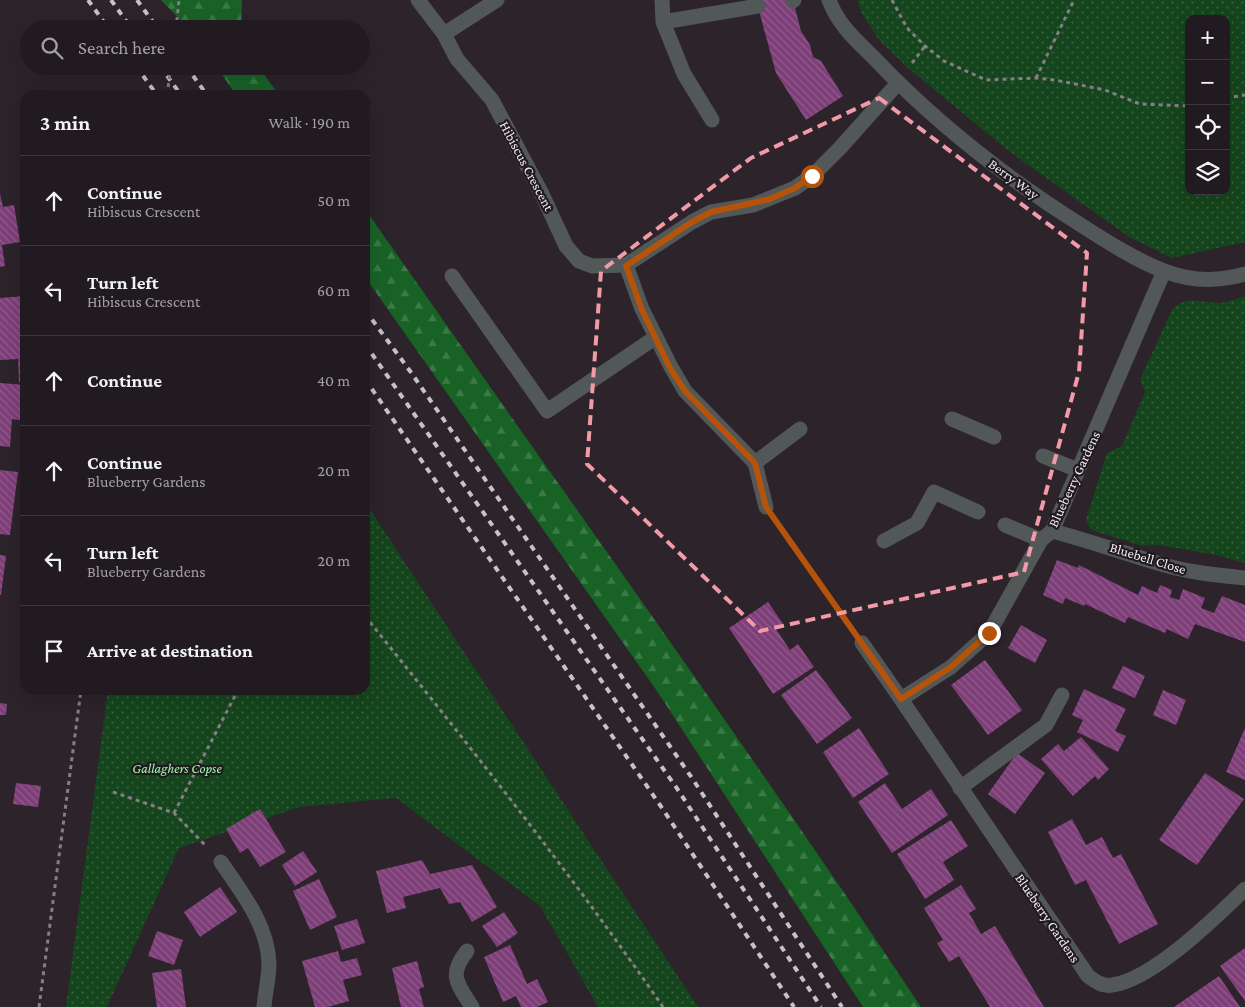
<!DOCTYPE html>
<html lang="en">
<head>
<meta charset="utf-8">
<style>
  :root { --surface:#211a20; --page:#2d272d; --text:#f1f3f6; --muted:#a2a1a5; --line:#3e383e }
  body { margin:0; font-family:"Crimson Pro",serif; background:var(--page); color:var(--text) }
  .controls { position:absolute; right:15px; top:15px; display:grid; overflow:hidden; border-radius:10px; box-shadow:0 5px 20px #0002 }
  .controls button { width:45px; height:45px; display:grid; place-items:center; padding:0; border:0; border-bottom:1px solid var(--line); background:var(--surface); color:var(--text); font:25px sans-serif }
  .stop { position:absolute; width:15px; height:15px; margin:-11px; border:4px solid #b45309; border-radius:50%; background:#fff }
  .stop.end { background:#b45309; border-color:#fff; box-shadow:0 1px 5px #0008 }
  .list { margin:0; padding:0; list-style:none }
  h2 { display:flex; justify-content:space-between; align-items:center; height:65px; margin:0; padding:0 20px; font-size:21px }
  h2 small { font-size:16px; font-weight:400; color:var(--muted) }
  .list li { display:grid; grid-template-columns:32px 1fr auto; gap:15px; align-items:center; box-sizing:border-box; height:90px; padding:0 20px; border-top:1px solid var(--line) }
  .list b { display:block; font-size:19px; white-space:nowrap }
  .list p { margin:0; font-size:16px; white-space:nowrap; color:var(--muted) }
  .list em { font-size:16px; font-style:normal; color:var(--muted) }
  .icon { flex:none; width:28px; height:28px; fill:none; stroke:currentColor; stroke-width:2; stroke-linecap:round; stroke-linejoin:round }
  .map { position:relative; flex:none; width:1245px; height:1007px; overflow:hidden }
  .search { position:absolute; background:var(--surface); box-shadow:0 5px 20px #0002; left:20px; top:20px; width:350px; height:55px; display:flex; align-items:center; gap:12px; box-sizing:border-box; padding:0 18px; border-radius:28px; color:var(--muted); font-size:19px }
  .panel { position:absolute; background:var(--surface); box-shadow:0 5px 20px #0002; left:20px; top:90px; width:350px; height:605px; border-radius:15px }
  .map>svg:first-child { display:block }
  .forest { fill:url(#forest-firs) }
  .park { fill:url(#park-dots); fill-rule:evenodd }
  .building { fill:url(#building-back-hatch) }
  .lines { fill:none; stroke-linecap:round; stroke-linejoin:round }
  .path { stroke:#857e84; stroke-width:3; stroke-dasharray:4 4; stroke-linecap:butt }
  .service { stroke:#515857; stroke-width:15 }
  .minor { stroke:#515857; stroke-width:15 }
  .rail { stroke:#c8c1c7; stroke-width:4; stroke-dasharray:6 6; stroke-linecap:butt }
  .path-bridge { stroke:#857e84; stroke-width:3; stroke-dasharray:4 4; stroke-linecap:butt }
  .route { stroke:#b45309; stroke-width:6 }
  .marked { fill:none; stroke:#f39aa8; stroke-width:4; stroke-dasharray:10 6; stroke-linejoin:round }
  .labels { text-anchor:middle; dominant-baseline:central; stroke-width:4.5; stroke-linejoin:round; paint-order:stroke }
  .street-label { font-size:14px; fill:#f1ebf0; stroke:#221a21 }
  .park-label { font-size:14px; font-style:italic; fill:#9cf9a3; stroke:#221a21 }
</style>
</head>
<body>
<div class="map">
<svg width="1245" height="1007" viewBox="0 0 1245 1007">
  <defs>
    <pattern id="forest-firs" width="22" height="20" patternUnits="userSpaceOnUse" patternTransform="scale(1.25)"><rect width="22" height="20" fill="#196226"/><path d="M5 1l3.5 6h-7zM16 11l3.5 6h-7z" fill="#3b7946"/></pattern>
    <pattern id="park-dots" width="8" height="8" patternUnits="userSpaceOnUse" patternTransform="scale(1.25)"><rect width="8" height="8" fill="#15451c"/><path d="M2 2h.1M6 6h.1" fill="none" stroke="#38603d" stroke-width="1.8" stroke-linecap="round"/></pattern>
    <pattern id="building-back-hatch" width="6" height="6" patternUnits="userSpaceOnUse" patternTransform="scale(1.25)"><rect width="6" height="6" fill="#7e3f79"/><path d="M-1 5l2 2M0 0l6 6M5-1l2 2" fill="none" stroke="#915b8c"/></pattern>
  </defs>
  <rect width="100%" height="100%" fill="#2c232b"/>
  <path class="forest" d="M 161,0 L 242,0 L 241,29 L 189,29 Z
    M 216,66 L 258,66 L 279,95 L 236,95 Z
    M 365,209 C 551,475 741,737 921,1007 L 863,1007 L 657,691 L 365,277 Z"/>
  <path class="park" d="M 858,0 L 1245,0 L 1245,242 L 1172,258 L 1129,237 L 1006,149 L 908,68 L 879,40 L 861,12 ZM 1189,19 L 1226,19 L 1226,191 L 1189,191 Z
    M 1245,296 L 1245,563 L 1217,555 L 1158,545 L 1143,546 L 1091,530 L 1086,520 L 1107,453 L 1122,446 L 1145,392 L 1140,379 L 1172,310 C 1184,295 1202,303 1218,303 C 1226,303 1237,299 1245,296 Z
    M 365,502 L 698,1007 L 598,1007 L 540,906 L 396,798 L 299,807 L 179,848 L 107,1007 L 66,1007 L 108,690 L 365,690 Z"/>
  <path class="building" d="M 756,0 L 793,0 L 801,31 L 810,45 L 813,57 L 821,61 L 843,96 L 806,120 L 776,73 Z
    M 0,194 L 3,207 L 14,205 L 20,242 L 2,245 L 5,266 L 0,267 Z
    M 25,296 L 25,382 L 19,382 L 18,359 L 0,360 L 0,298 Z
    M 0,383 L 25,385 L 25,421 L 12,419 L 10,447 L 0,446 Z
    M 0,470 L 18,472 L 10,535 L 0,534 Z
    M 0,555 L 6,556 L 1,595 L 0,595 Z
    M 1057,560 L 1078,568 L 1079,565 L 1138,595 L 1142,586 L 1157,593 L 1160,585 L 1172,590 L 1170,597 L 1179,600 L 1183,589 L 1205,598 L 1201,608 L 1214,613 L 1222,596 L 1245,605 L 1245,642 L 1195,624 L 1188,639 L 1167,629 L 1165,633 L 1128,617 L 1125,623 L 1085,604 L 1084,606 L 1065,598 L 1063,604 L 1043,595 Z
    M 768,602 L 783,624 L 776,629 L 790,650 L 798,644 L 814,667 L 773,694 L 729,628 Z
    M 1021,625 L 1047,640 L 1035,663 L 1008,648 Z
    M 985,660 L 1022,710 L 988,735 L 951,685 Z
    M 1123,666 L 1145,676 L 1135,698 L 1112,688 Z
    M 816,670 L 852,718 L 817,744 L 781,695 Z
    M 1084,689 L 1126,709 L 1115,731 L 1126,736 L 1118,752 L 1077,732 L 1083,720 L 1072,715 Z
    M 1163,690 L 1186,700 L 1176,725 L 1153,715 Z
    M 0,703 L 7,704 L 6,715 L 0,715 Z
    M 859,728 L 889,774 L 853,798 L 823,752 Z
    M 1245,728 L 1245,780 L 1226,772 Z
    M 1081,737 L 1109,769 L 1098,780 L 1095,776 L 1073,796 L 1041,759 L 1058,744 L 1064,751 Z
    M 1017,753 L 1045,773 L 1015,814 L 988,794 Z
    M 1205,773 L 1244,799 L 1197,865 L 1159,840 Z
    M 16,783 L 41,786 L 38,807 L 13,804 Z
    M 885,783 L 902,809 L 931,789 L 948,815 L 892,853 L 858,802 Z
    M 260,809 L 286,852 L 260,867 L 248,848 L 240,853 L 226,829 Z
    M 1072,819 L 1086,845 L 1102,837 L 1113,858 L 1121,854 L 1158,924 L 1119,944 L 1086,880 L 1075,885 L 1048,832 Z
    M 951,820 L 968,846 L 943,862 L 954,880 L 925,899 L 897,854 Z
    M 303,851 L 317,872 L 295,886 L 282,865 Z
    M 422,860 L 430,874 L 472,865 L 497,907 L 472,922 L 460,902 L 449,904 L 440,888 L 403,897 L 406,908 L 387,913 L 376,871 Z
    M 319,879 L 337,917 L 310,930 L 293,891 Z
    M 961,885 L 976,909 L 969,913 L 981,934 L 995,926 L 1044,1007 L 990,1007 L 959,956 L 949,962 L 937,943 L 943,940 L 924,908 Z
    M 220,887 L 237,912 L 200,937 L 184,912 Z
    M 504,912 L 518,933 L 497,947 L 482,926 Z
    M 357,919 L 365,943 L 342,950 L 334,926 Z
    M 157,931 L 183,940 L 174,965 L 148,956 Z
    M 510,945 L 527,984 L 537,979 L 548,1002 L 537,1007 L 521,1007 L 516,996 L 503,1002 L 484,957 Z
    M 1245,948 L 1245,1001 L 1220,966 Z
    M 338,951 L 341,962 L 357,958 L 362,975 L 343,980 L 349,1001 L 328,1007 L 315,1007 L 302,961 Z
    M 417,961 L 424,987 L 419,989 L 424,1007 L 401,1007 L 392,968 Z
    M 181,969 L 186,1007 L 157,1007 L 152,973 Z
    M 1219,976 L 1240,1007 L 1174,1007 Z"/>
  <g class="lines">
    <path class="path" d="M 892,0 L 907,28 L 925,46 L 944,61 L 986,80 L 1036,78 L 1055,80 L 1105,90 L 1140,104 L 1189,106
      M 176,29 L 179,0
      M 912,63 L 925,46
      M 1036,78 L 1074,0
      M 1226,98 L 1245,95
      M 778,524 L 849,625
      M 365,616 C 468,744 570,872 663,1007
      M 113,792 L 174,813 L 205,845
      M 174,813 L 238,690
      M 39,1007 L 81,690"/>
    <path class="service" d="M 662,0 L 663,22
      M 793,1 L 794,0
      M 712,120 L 684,74 L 663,22 L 758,6
      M 452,276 L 547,411 L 656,337
      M 952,419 L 994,437
      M 1043,456 L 1078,470
      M 1005,525 L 1041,540
      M 884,541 L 917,523 L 934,492 L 978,512
      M 960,788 L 1046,725 L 1062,695
      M 467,951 C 448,975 457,983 472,1007"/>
    <path class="minor" d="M 418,0 L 444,34
      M 497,0 L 444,34 L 457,59 L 492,100 L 541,192 L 566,246 L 579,261 L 592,266 L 626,265 L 642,309 L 671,367 L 685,391 L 755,463 L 766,507
      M 829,0 C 838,25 857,41 875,59 C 936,123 1009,180 1084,227 C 1109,243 1136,260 1164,271 C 1190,281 1218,282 1245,274
      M 626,265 L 692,222 L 711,212 L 753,205 L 795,188 L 812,176 L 840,148 L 898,83
      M 1164,271 L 1052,531 L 1041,540 L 989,633 L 951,667 L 901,699 L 1088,976 C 1095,981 1103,987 1112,985 C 1152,980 1216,917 1245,889
      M 755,463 L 800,429
      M 1052,531 C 1087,540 1120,552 1154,562 C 1184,572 1215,575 1245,578
      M 862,643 L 901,699
      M 221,862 C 242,893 268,925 269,964 C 269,978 265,993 264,1007"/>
    <path class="rail" d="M 88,0 L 109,29
      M 111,0 L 132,29
      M 137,0 L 158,29
      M 136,66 L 157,95
      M 160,66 L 181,95
      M 186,66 L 207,95
      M 365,310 L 410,371 L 692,778 L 842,1007
      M 365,344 L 676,787 L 821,1007
      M 365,379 L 660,805 L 794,1007"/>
    <path class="path-bridge" d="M 167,95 L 171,66"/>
  </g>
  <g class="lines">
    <path class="route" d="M 812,176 L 795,188 L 770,199 L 711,212 L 692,222 L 626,266 L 642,310 L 670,368 L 685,391 L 755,463 L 766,507 L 901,699 L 951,667 L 989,633"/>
  </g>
  <path class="marked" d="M 879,98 L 1087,253 L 1079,372 L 1024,572 L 760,631 L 587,464 L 601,271 L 751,158 Z"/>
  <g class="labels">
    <g class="street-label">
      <text transform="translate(527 166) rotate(62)">Hibiscus Crescent</text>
      <text transform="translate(1014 179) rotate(36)">Berry Way</text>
      <text transform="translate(1074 479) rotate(-65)">Blueberry Gardens</text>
      <text transform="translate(1148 558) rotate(17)">Bluebell Close</text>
      <text transform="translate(1048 918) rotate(56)">Blueberry Gardens</text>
    </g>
    <g class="park-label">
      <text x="177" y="768">Gallaghers Copse</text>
    </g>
  </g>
</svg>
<div class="controls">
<button>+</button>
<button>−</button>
<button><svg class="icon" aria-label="locate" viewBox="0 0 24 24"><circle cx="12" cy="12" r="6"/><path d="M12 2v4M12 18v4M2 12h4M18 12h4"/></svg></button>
<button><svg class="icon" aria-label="layers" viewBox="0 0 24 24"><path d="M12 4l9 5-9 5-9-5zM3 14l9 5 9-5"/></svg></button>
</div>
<div class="stop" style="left:812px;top:176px"></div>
<div class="stop end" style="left:989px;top:633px"></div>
<div class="search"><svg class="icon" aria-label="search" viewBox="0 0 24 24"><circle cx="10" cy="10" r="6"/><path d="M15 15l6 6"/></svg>Search here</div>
<section class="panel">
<h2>3 min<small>Walk · 190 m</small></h2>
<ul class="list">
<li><svg class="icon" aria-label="ahead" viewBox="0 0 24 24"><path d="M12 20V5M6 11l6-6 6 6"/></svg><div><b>Continue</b><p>Hibiscus Crescent</p></div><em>50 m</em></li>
<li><svg class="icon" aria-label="left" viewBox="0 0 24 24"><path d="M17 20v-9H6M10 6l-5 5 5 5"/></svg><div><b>Turn left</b><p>Hibiscus Crescent</p></div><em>60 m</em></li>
<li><svg class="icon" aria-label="ahead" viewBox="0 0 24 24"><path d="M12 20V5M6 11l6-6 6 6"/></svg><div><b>Continue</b></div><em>40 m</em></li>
<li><svg class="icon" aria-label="ahead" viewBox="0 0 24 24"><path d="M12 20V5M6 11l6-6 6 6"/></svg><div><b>Continue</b><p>Blueberry Gardens</p></div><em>20 m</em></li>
<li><svg class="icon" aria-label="left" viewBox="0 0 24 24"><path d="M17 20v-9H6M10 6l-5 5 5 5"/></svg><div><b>Turn left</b><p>Blueberry Gardens</p></div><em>20 m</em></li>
<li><svg class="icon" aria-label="arrive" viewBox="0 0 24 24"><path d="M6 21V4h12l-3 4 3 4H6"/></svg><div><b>Arrive at destination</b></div></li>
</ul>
</section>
</div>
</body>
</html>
